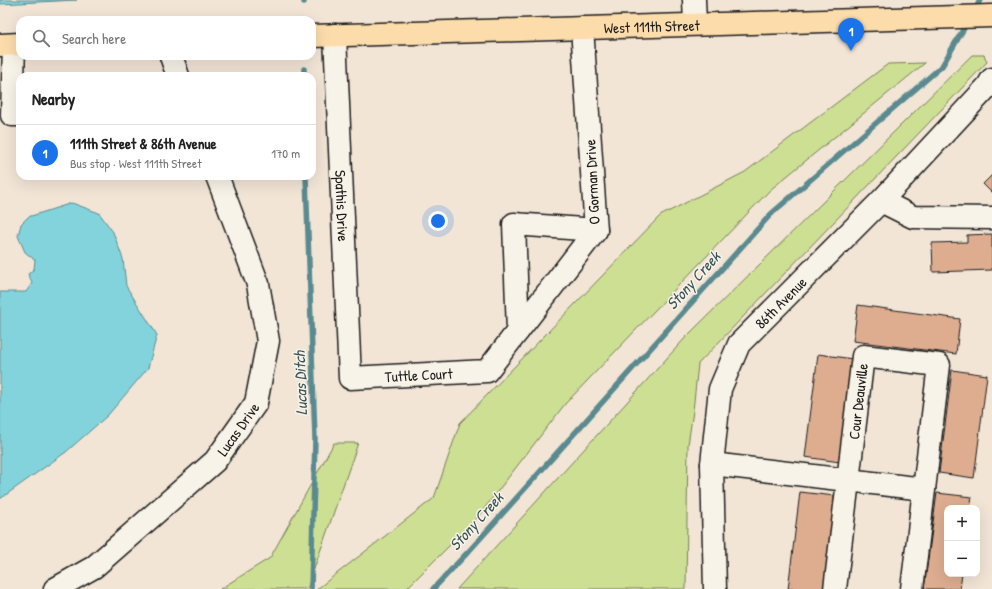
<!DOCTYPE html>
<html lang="en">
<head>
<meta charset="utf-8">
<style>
  :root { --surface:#fff; --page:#f2f2f2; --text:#222; --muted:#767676; --line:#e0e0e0; --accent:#1a73e8 }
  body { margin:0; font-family:"Patrick Hand",sans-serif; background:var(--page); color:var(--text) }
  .controls { position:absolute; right:12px; bottom:12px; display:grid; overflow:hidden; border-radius:8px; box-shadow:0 4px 16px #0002 }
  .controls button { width:36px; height:36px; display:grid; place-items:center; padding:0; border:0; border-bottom:1px solid var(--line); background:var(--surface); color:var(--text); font:20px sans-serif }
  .you { position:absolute; left:438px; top:221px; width:14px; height:14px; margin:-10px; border:3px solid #fff; border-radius:50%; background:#1a73e8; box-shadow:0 0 0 6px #1a73e833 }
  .badge { display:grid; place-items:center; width:26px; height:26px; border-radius:50%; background:var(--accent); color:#fff; font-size:13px; font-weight:700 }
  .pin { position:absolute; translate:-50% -33px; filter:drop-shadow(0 1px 2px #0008) }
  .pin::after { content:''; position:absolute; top:21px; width:14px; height:12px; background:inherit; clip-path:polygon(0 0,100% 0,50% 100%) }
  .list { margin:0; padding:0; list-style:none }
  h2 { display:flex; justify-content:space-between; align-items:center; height:52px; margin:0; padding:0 16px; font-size:17px }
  h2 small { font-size:13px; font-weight:400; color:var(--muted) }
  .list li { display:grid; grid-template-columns:26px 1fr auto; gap:12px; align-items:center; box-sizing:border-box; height:56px; padding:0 16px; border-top:1px solid var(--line) }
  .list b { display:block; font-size:15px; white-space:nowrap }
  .list p { margin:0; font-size:13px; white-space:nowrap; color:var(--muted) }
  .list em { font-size:13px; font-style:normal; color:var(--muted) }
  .icon { flex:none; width:22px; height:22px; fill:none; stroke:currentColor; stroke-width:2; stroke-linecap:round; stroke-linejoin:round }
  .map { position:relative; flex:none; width:992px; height:589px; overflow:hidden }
  .search { position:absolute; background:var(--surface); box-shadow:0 4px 16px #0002; left:16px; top:16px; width:300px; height:44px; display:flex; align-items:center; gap:10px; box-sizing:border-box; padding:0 14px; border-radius:12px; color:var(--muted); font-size:15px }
  .panel { position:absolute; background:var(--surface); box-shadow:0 4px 16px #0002; left:16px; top:72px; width:300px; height:108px; border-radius:12px }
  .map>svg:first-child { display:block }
  .green { fill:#cddf93; stroke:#747e58 }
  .water { fill:#83d3dd; stroke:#5a8a90 }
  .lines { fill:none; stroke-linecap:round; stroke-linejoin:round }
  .stream { stroke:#5a8a90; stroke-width:5.5 }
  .building { fill:#dead90; stroke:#1c1c1c }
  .minor-casing { stroke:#1c1c1c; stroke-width:25 }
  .major-casing { stroke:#1c1c1c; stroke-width:25 }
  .minor { stroke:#f7f3e8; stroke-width:22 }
  .major { stroke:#fddcac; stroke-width:22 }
  .labels { text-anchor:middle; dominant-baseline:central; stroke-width:3; stroke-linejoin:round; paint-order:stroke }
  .street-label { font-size:15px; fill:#1c1c1c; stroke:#f7f3e8 }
  .water-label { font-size:16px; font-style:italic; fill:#3b5356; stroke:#f7f3e8 }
</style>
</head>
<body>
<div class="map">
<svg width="992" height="589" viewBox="0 0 992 589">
  <rect width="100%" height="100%" fill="#f2e5d6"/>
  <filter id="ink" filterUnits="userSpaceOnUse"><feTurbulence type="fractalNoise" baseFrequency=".025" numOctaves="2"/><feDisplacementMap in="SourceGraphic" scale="8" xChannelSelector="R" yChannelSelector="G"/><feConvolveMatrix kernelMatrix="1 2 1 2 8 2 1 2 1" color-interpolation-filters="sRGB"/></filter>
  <g filter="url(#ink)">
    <path class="green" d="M 972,55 L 984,55 L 987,62 L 698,364 L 693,411 L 688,445 L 686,589 L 457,589 L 687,336 Z
      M 925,63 L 770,190 L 565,404 L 477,518 L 406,589 L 317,589 L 434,498 L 460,423 L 660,216 L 745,172 L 888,64 Z
      M 334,443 L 358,443 L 307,589 L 220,589 L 270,558 Z"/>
    <path class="water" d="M 0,0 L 77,0 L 0,4 Z
      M 72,203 L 99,213 L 113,232 L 123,259 L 126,286 L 157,335 L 148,368 L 108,415 L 66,452 L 0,499 L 0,292 L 26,292 L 32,283 L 28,274 L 34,269 L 35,260 L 25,252 L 18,236 L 21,224 L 28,217 Z"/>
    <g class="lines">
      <path class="stream" d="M 304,2 L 304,0
        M 974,12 L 980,0
        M 304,69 L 304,76
        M 306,176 L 315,439 L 311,589
        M 433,589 L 469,551 L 771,214 L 942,66 L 967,23"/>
    </g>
    <path class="building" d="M 992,175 L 992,193 L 983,184 Z
      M 992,234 L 992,270 L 933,272 L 932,243 L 967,242 L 967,235 Z
      M 858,305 L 960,319 L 956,354 L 853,341 Z
      M 818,354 L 853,359 L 840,462 L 805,457 Z
      M 952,370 L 987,375 L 974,478 L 939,473 Z
      M 800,492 L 835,496 L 824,589 L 788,589 Z
      M 937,493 L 972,497 L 970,508 L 947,508 L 947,574 L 962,574 L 960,589 L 924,589 Z"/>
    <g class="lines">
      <defs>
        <g id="minor">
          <path d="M 694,0 L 695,24"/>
          <path id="s1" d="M 335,35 L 350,378 L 487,371 L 596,230 L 582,28"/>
          <path d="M 14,45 L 12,115 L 20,115"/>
          <path d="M 171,56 L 178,76"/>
          <path d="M 881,201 L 913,217 L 992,218"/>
          <path d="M 518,331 L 514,224 L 596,230"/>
          <path d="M 712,464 L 924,489"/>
          <path id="s2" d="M 55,589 L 94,567 L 215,461 L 256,403 L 268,341 L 258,284 L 217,176"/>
          <path id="s3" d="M 715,589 L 712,464 L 720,389 L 739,344 L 881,201 L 988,86 L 992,79"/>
          <path id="s4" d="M 835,589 L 863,356 L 939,365 L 912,589"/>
        </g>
        <g id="major">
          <path id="s5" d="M 312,36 L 992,16"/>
          <path d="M 0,45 L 20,44"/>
        </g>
      </defs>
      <use href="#minor" class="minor-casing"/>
      <use href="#major" class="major-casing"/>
      <use href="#minor" class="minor"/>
      <use href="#major" class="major"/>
    </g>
  </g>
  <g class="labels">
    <g class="street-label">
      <text stroke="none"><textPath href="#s5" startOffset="340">West 111th Street</textPath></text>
      <text transform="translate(592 182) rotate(-93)">O Gorman Drive</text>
      <text stroke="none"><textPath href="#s1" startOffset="171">Spathis Drive</textPath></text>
      <text stroke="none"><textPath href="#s3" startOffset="308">86th Avenue</textPath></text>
      <text stroke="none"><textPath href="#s1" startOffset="412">Tuttle Court</textPath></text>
      <text stroke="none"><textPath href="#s4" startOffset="189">Cour Deauville</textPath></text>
      <text stroke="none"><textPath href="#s2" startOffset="245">Lucas Drive</textPath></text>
    </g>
    <g class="water-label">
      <text transform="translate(693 280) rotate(-48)">Stony Creek</text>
      <text transform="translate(300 383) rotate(-92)">Lucas Ditch</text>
      <text transform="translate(476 521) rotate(-48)">Stony Creek</text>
    </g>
  </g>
</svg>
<div class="controls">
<button>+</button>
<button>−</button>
</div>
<div class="you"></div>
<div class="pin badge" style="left:851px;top:51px">1</div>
<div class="search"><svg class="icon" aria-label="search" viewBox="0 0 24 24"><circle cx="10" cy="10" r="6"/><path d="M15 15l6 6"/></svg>Search here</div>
<section class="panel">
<h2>Nearby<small></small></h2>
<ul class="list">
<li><span class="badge">1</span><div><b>111th Street &amp; 86th Avenue</b><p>Bus stop · West 111th Street</p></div><em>170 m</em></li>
</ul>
</section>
</div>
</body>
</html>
